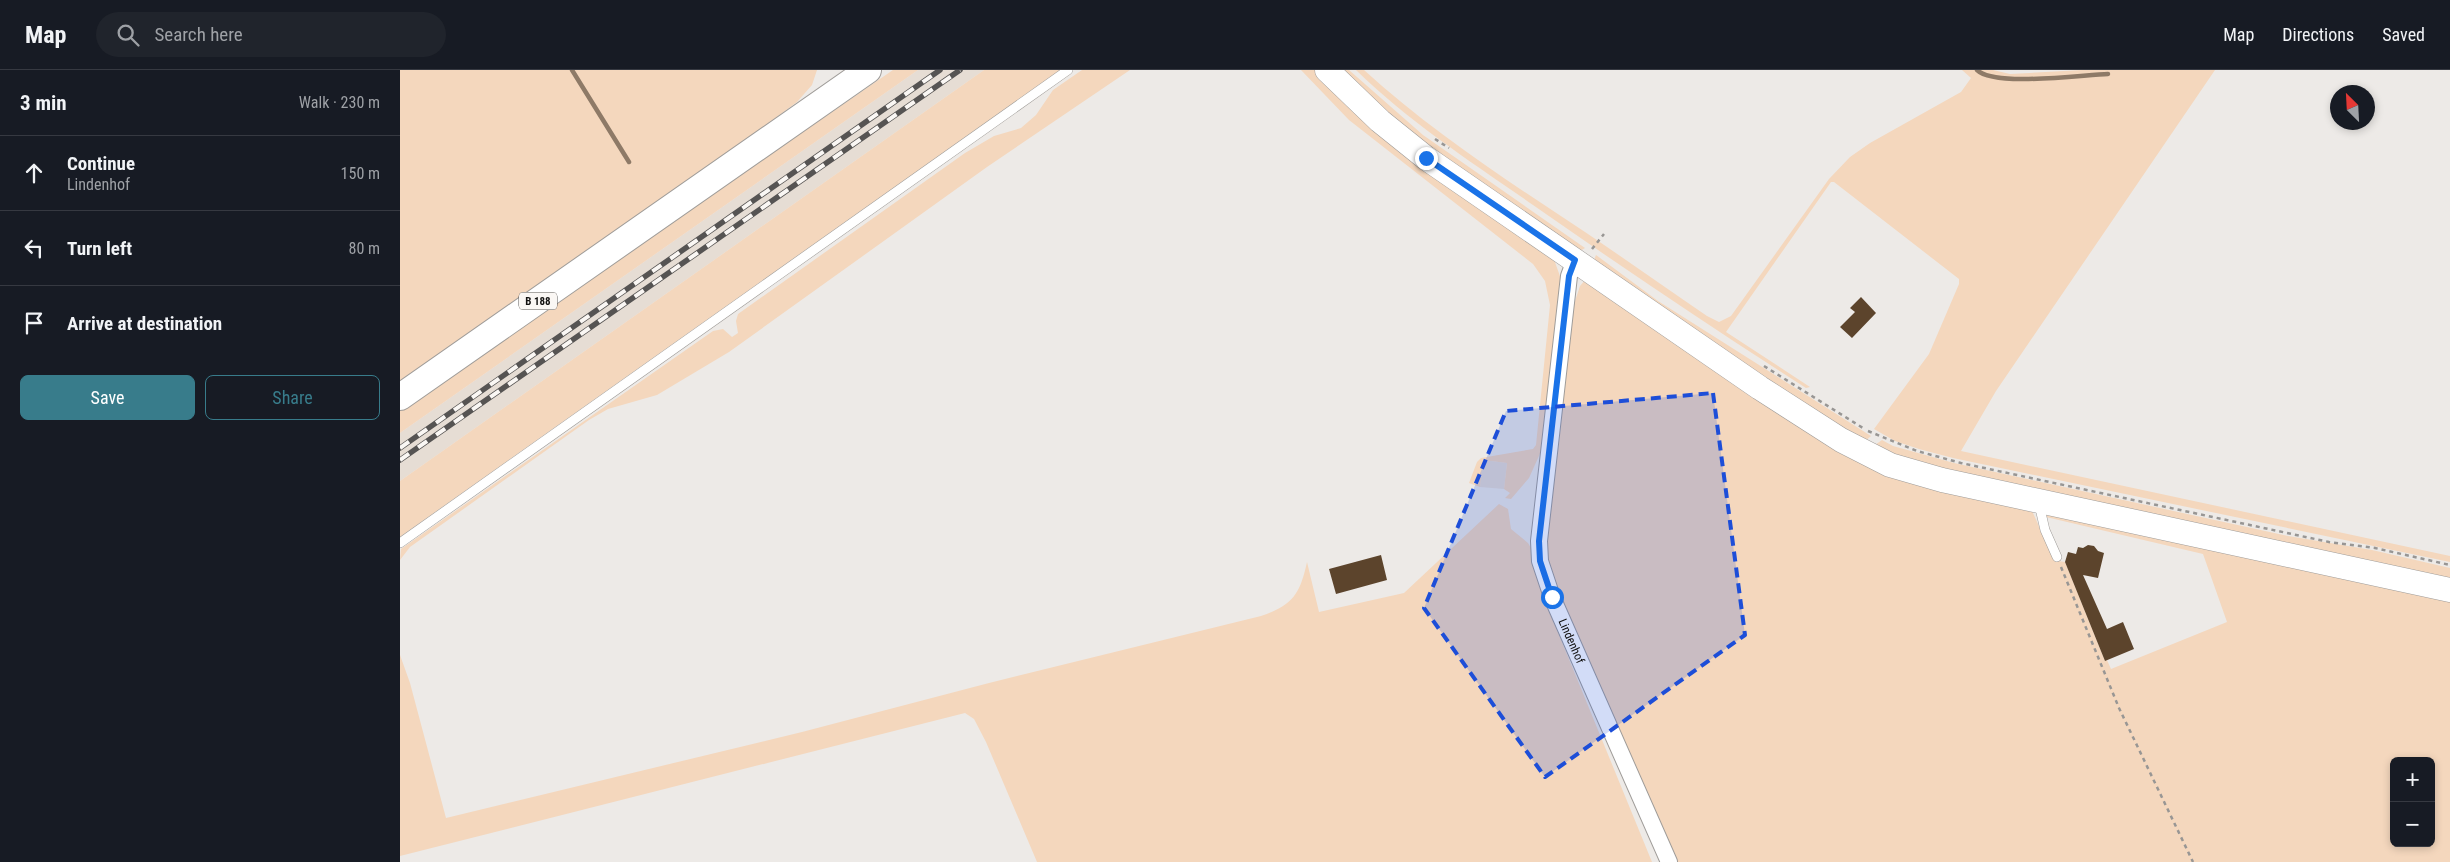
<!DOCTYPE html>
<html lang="en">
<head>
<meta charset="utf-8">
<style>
  :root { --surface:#171b24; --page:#20242c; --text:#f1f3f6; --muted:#9ea1a6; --line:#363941; --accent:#387c8b }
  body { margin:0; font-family:"Roboto Condensed",sans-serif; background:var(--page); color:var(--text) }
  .controls { position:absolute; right:15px; bottom:15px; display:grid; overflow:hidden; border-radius:8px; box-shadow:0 2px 8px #0003 }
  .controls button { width:45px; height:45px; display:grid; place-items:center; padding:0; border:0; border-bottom:1px solid var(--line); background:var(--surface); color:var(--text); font:25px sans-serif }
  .compass { position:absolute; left:1930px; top:15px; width:45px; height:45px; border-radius:50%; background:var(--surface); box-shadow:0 2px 8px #0003; rotate:336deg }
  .stop { position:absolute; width:15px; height:15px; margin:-11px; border:4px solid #1a73e8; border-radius:50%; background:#fff }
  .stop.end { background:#1a73e8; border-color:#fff; box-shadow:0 1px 5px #0008 }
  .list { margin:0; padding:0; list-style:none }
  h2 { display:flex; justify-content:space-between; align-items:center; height:65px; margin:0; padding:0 20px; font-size:21px }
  h2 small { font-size:16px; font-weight:400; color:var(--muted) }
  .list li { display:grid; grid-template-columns:32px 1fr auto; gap:15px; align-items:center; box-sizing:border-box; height:75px; padding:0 20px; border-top:1px solid var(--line) }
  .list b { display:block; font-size:19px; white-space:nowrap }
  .list p { margin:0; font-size:16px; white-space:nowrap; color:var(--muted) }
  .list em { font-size:16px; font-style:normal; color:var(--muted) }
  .actions { display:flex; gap:10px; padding:15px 20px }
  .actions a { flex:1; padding:11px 0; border:1px solid var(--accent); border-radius:8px; text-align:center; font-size:18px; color:var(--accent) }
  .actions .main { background:var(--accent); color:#fff }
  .icon { flex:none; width:28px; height:28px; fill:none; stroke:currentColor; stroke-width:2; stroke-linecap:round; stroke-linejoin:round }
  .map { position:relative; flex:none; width:2050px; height:792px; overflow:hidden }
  header { display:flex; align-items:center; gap:30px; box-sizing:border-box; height:70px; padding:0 25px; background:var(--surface); border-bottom:1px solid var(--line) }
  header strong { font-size:24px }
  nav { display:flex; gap:28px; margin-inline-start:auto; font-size:18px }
  .search { width:350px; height:45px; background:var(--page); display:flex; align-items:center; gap:12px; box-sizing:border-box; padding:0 18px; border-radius:28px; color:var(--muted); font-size:19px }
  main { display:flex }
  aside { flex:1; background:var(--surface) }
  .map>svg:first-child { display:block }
  .built { fill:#e6ddd4 }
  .green { fill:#f4d7bd; fill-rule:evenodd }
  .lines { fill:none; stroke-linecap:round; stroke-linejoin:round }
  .stream { stroke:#8e7a67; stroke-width:4.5 }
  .building { fill:#5c442c }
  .lane-casing { stroke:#9f9c99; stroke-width:10 }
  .street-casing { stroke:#9f9c99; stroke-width:18 }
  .secondary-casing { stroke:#9f9c99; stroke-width:25 }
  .primary-casing { stroke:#9f9c99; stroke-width:28 }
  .path { stroke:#989694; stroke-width:2.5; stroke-dasharray:4 4; stroke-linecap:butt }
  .lane { stroke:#fff; stroke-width:9 }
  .street { stroke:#fff; stroke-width:16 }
  .secondary { stroke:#fff; stroke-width:24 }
  .primary { stroke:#fff; stroke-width:26 }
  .rail-casing { stroke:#565453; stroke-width:5.5 }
  .rail { stroke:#faf7f4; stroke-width:4; stroke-dasharray:11; stroke-linecap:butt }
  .route { stroke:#1a73e8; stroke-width:6 }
  .marked { fill:#1d4ed8; fill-opacity:0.2; stroke:#1d4ed8; stroke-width:4; stroke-dasharray:10 6; stroke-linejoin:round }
  .labels { text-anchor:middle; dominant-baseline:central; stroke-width:5; stroke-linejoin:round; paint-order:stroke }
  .shield { fill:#faf7f4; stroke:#585654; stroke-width:1 }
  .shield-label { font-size:11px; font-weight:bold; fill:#121110 }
  .street-label { font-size:12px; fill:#121110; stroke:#faf7f4 }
</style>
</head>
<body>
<header>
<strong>Map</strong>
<div class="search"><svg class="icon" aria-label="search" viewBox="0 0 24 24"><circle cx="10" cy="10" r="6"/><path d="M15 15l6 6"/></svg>Search here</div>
<nav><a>Map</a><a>Directions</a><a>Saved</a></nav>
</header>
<main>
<aside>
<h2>3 min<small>Walk · 230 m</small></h2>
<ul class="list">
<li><svg class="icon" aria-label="ahead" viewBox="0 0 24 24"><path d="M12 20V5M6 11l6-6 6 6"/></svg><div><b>Continue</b><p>Lindenhof</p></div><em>150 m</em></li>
<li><svg class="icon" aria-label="left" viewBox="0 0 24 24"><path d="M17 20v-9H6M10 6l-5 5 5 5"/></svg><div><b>Turn left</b></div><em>80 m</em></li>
<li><svg class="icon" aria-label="arrive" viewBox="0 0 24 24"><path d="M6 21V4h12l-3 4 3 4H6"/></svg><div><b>Arrive at destination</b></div></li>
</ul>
<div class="actions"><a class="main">Save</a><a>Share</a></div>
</aside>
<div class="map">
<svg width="2050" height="792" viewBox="0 0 2050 792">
  <rect width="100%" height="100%" fill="#edeae7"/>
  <path class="built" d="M 518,0 L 584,0 L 0,411 L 0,363 Z
    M 1083,390 L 1107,393 L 1104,419 L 1080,417 Z"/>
  <path class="green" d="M 0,0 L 417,0 L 412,15 L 397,32 L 257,136 L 0,316 Z
    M 493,0 L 518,0 L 0,363 L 0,339 Z
    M 584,0 L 660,0 L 0,467 L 0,411 Z
    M 682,0 L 730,0 L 587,97 L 329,282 L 257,325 L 208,339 L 189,350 L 10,477 L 0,490 L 1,479 L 313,261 L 323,259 L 332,267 L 338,263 L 336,251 L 338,244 L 565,83 L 594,66 L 621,58 L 636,45 L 653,20 Z
    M 901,0 L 917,0 L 1151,181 L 1161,209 L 1143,377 L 1129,408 L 1111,429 L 1105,428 L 1110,423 L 1104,419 L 1107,393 L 1083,390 L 1080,417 L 1069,413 L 1077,392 L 1081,388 L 1133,379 L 1136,375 L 1150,235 L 1145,211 L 1133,194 L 949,50 Z
    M 937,0 L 949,0 L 1023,65 L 1185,178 L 1177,183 L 1019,73 Z
    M 956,0 L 964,0 C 1033,63 1111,113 1188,164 C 1228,191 1267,219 1307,246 L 1319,252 L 1331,246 L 1429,109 L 1450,87 L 1470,73 L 1561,22 L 1571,8 L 1562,0 L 1593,0 L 1610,4 L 1682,0 L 1815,0 L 1596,321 L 1561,381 L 2050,486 L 2050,492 L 1553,388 L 1519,379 L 1495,371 L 1474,359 L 1529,284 L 1559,214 L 1559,209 L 1434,112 L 1431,112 L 1326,262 L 1410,317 L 1406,318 C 1314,259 1223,198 1133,135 C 1073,93 1009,52 956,0 Z
    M 1196,185 L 1258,231 L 1471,366 L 1463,373 L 1441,361 L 1194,190 Z
    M 1186,209 L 1441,377 L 1628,434 C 1640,453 1643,474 1658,491 L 1665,492 L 1705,591 L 1707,590 L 1711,599 L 1827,552 L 1803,484 L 1646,447 L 1650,439 L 2050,526 L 2050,792 L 1277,792 L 1179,571 L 1150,499 L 1145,481 L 1146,457 L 1159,374 L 1172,240 L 1180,216 ZM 1994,691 L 2031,691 L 2031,773 L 1994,773 Z
    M 1482,370 L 1493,376 L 1554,393 L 1888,466 L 1972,480 L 2050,498 L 2050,512 L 1520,397 L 1475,375 Z
    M 1099,434 L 1108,439 L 1111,459 L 1128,473 L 1134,483 L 1146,533 L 1252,792 L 637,792 L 586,672 L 574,649 L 565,643 L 0,786 L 0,585 L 10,613 L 46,748 L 402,662 L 589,613 L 861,546 C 893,535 900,524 907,492 L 919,542 L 1004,523 Z"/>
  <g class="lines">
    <path class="stream" d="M 172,0 L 229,92
      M 1577,0 C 1595,17 1680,5 1708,4"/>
  </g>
  <path class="building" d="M 1461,227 L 1476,243 L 1452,268 L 1440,257 L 1455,242 L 1450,238 Z
    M 1688,475 L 1694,476 L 1698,481 L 1704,483 L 1698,508 L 1683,505 L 1707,559 L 1723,552 L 1734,579 L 1705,591 L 1665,492 L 1668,482 L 1676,484 L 1678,477 L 1683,478 Z
    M 981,485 L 987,510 L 936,524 L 929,499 Z"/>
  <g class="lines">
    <defs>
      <path id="lane" d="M 1639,434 L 1645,460 L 1657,487
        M 0,473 L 668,0"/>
      <g id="street">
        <path id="s1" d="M 1175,190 L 1169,206 L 1139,471 L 1140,491 L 1152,527 L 1269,792"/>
      </g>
      <path id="secondary" d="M 927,0 L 980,51 L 1026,88 L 1360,318 L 1441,370 L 1490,395 L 1542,410 L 2050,520"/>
      <path id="primary" d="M 0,327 L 468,0"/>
    </defs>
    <use href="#lane" class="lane-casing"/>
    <use href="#street" class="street-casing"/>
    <use href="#secondary" class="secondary-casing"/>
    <use href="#primary" class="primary-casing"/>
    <path class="path" d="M 1035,69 L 1049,78
      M 1192,179 L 1204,164
      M 1364,296 L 1463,358
      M 1468,361 L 1517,381 L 1561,393 L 1929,472 L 1975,478 L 2050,495
      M 1661,497 L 1719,638 L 1793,792"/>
    <use href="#lane" class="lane"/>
    <use href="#street" class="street"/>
    <use href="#secondary" class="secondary"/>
    <use href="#primary" class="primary"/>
    <defs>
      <path id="rail" d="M 0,378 L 540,0
        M 0,390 L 560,0"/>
    </defs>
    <use href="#rail" class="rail-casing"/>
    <use href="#rail" class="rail"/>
  </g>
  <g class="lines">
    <path class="route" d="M 1026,88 L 1175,190 L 1169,206 L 1139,471 L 1140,491 L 1152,527"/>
  </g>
  <path class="marked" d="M 1313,323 L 1345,565 L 1145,707 L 1024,538 L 1106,341 Z"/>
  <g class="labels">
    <rect class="shield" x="119" y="222.5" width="38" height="17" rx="4"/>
    <g class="shield-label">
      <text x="138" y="231">B 188</text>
    </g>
    <g class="street-label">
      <text stroke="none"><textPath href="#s1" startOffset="390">Lindenhof</textPath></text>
    </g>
  </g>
</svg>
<div class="controls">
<button>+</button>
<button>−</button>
</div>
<svg class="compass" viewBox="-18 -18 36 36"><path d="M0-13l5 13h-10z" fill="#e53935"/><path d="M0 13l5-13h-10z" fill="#9ea1a6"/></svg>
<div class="stop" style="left:1152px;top:527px"></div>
<div class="stop end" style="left:1026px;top:88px"></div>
</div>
</main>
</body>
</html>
